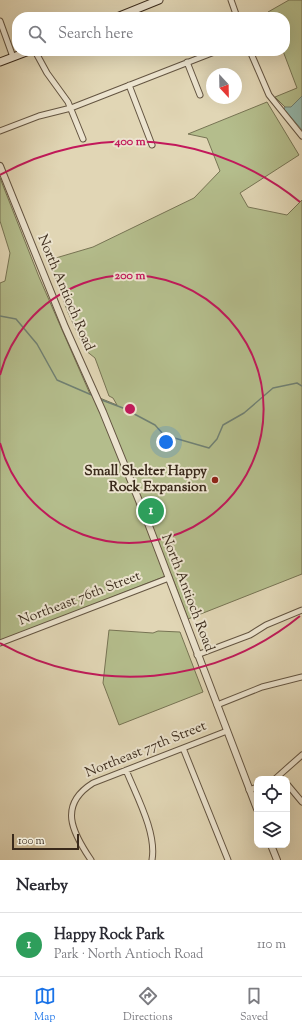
<!DOCTYPE html>
<html lang="en">
<head>
<meta charset="utf-8">
<style>
  :root { --surface:#fff; --page:#f2f2f3; --text:#2b2b33; --muted:#7c7c81; --line:#e1e1e2; --accent:#1a73e8 }
  body { margin:0; font-family:"Sorts Mill Goudy",serif; background:var(--page); color:var(--text) }
  .controls { position:absolute; right:12px; bottom:12px; display:grid; overflow:hidden; border-radius:8px; box-shadow:0 4px 16px #0002 }
  .controls button { width:36px; height:36px; display:grid; place-items:center; padding:0; border:0; border-bottom:1px solid var(--line); background:var(--surface); color:var(--text); font:20px sans-serif }
  .compass { position:absolute; left:206px; top:68px; width:36px; height:36px; border-radius:50%; background:var(--surface); box-shadow:0 4px 16px #0002; rotate:158deg }
  .scale { position:absolute; left:12px; bottom:10px; width:67px; box-sizing:border-box; padding-left:4px; border:2px solid #3a2a1b; border-top:0; font-size:11px; line-height:14px; white-space:nowrap; color:#3a2a1b; -webkit-text-stroke:3px #ece4cf; paint-order:stroke }
  .you { position:absolute; left:166px; top:442px; width:14px; height:14px; margin:-10px; border:3px solid #fff; border-radius:50%; background:#1a73e8; box-shadow:0 0 0 6px #1a73e833 }
  .badge { display:grid; place-items:center; width:26px; height:26px; border-radius:50%; background:var(--accent); color:#fff; font-size:13px; font-weight:700 }
  .pin { position:absolute; translate:-50% -50%; border:2px solid #fff; box-shadow:0 1px 4px #0006 }
  .list { margin:0; padding:0; list-style:none }
  h2 { display:flex; justify-content:space-between; align-items:center; height:52px; margin:0; padding:0 16px; font-size:17px }
  h2 small { font-size:13px; font-weight:400; color:var(--muted) }
  .list li { display:grid; grid-template-columns:26px 1fr auto; gap:12px; align-items:center; box-sizing:border-box; height:64px; padding:0 16px; border-top:1px solid var(--line) }
  .list b { display:block; font-size:15px; white-space:nowrap }
  .list p { margin:0; font-size:13px; white-space:nowrap; color:var(--muted) }
  .list em { font-size:13px; font-style:normal; color:var(--muted) }
  .icon { flex:none; width:22px; height:22px; fill:none; stroke:currentColor; stroke-width:2; stroke-linecap:round; stroke-linejoin:round }
  .map { position:relative; flex:none; width:302px; height:860px; overflow:hidden }
  .search { position:absolute; background:var(--surface); box-shadow:0 4px 16px #0002; left:12px; right:12px; top:12px; height:44px; display:flex; align-items:center; gap:10px; box-sizing:border-box; padding:0 14px; border-radius:16px; color:var(--muted); font-size:15px }
  .sheet { height:116px; background:var(--surface) }
  nav { display:flex; justify-content:space-around; align-items:center; box-sizing:border-box; height:56px; border-top:1px solid var(--line); background:var(--surface); font-size:11px; color:var(--muted) }
  nav a { display:grid; justify-items:center; gap:2px }
  nav .on { color:var(--accent) }
  .map>svg:first-child { display:block }
  .green { fill:#b4bd8c; stroke:#777454 }
  .water { fill:#94b9ae; stroke:#708073 }
  .lines { fill:none; stroke-linecap:round; stroke-linejoin:round }
  .stream { stroke:#708073; stroke-width:1.5 }
  .minor-casing { stroke:#645542; stroke-width:7 }
  .tertiary-casing { stroke:#645542; stroke-width:8 }
  .secondary-casing { stroke:#3a2a1b; stroke-width:9 }
  .minor { stroke:#ece4cf; stroke-width:5 }
  .tertiary { stroke:#ece4cf; stroke-width:6 }
  .secondary { stroke:#ece4cf; stroke-width:7 }
  .ring { fill:none; stroke:#c2185b; stroke-width:2 }
  .poi-dot { fill:#8f2418; stroke:#ece4cf; stroke-width:1.5 }
  .labels { text-anchor:middle; dominant-baseline:central; stroke-width:4; stroke-linejoin:round; paint-order:stroke }
  .street-label { font-size:14px; fill:#3a2a1b; stroke:#ece4cf }
  .poi-label { font-size:14px; font-weight:bold; fill:#3a2a1b; stroke:#ece4cf; text-anchor:end }
  .centre { fill:#c2185b; stroke:#ece4cf; stroke-width:2 }
  .ring-label { font-size:12px; text-anchor:middle; font-weight:bold; fill:#c2185b; stroke:#ece4cf; stroke-width:4; stroke-linejoin:round; paint-order:stroke }
</style>
</head>
<body>
<div class="map">
<svg width="302" height="860" viewBox="0 0 302 860">
  <rect width="100%" height="100%" fill="#e1d6b5"/>
  <filter id="stains"><feTurbulence type="fractalNoise" baseFrequency=".005" numOctaves="4"/><feColorMatrix values="0 0 0 0 .2 0 0 0 0 .09 0 0 0 0 .02 0 0 0 .5 -.17"/></filter>
  <radialGradient id="worn" r=".72"><stop offset=".6" stop-color="#630" stop-opacity="0"/><stop offset="1" stop-color="#630" stop-opacity=".3"/></radialGradient>
  <path class="green" d="M 289,0 L 302,0 L 302,124 L 275,97 L 297,88 L 283,51 L 285,51 L 285,17 L 270,17 L 268,12 Z
    M 267,102 L 299,155 L 240,193 L 248,207 L 287,215 L 302,200 L 302,574 L 188,619 L 171,574 L 0,641 L 0,283 L 5,281 L 10,253 L 0,221 L 0,178 L 39,277 L 90,394 L 117,405 L 113,398 L 109,396 L 95,358 L 85,350 L 67,310 L 49,260 L 93,247 L 194,198 L 220,171 L 207,138 L 188,134 Z
    M 109,630 L 153,633 L 158,631 L 180,632 L 203,692 L 119,725 L 103,683 Z"/>
  <path class="water" d="M 302,96 L 302,130 L 284,109 L 285,107 L 291,107 Z"/>
  <g class="lines">
    <path class="stream" d="M 0,316 L 16,319 L 37,344 L 57,380 L 94,396
      M 99,399 L 123,408 L 155,425 L 164,435 L 209,448 L 217,439 L 223,425 L 244,413 L 273,388 L 297,383 L 302,386"/>
    <defs>
      <path id="minor" d="M 231,0 L 237,17
        M 0,21 L 13,57
        M 35,51 L 47,73 L 68,102 L 83,139
        M 250,51 L 269,95 L 302,136
        M 187,62 L 200,95
        M 129,85 L 152,145
        M 0,131 L 39,116 L 71,108 L 217,51
        M 0,643 L 169,578
        M 197,655 L 250,635 L 266,625 L 302,610
        M 217,705 L 262,687 L 302,677
        M 183,748 L 228,860
        M 126,770 C 136,795 157,833 152,860
        M 275,779 L 302,755
        M 287,784 L 302,802
        M 249,790 L 257,787
        M 91,860 C 72,832 58,805 93,783 L 227,731"/>
      <path id="tertiary" d="M 0,166 L 65,327 L 103,412 L 146,518 L 257,809
        M 271,845 L 277,860"/>
      <path id="secondary" d="M 117,17 L 159,0
        M 0,62 L 29,51"/>
    </defs>
    <use href="#minor" class="minor-casing"/>
    <use href="#tertiary" class="tertiary-casing"/>
    <use href="#secondary" class="secondary-casing"/>
    <use href="#minor" class="minor"/>
    <use href="#tertiary" class="tertiary"/>
    <use href="#secondary" class="secondary"/>
  </g>
  <g class="ring">
    <path d="M0 375A134 134 0 1 1 0 443"/>
    <path d="M300 616A268 268 0 0 1 0 643M0 175A268 268 0 0 1 300 202"/>
  </g>
  <circle class="poi-dot" cx="215" cy="480" r="4"/>
  <g class="labels">
    <g class="street-label">
      <text transform="translate(65 293) rotate(67)">North Antioch Road</text>
      <text transform="translate(187 593) rotate(69)">North Antioch Road</text>
      <text transform="translate(80 599) rotate(-21)">Northeast 76th Street</text>
      <text transform="translate(146 750) rotate(-22)">Northeast 77th Street</text>
    </g>
    <g class="poi-label">
      <text x="207" y="472">Small Shelter Happy<tspan x="207" dy="16">Rock Expansion</tspan></text>
    </g>
  </g>
  <circle cx="130" cy="409" r="6" class="centre"/>
  <g class="ring-label">
    <text x="130" y="145">400 m</text>
    <text x="130" y="279">200 m</text>
  </g>
  <rect width="100%" height="100%" filter="url(#stains)"/>
  <rect width="100%" height="100%" fill="url(#worn)"/>
</svg>
<div class="controls">
<button><svg class="icon" aria-label="locate" viewBox="0 0 24 24"><circle cx="12" cy="12" r="6"/><path d="M12 2v4M12 18v4M2 12h4M18 12h4"/></svg></button>
<button><svg class="icon" aria-label="layers" viewBox="0 0 24 24"><path d="M12 4l9 5-9 5-9-5zM3 14l9 5 9-5"/></svg></button>
</div>
<svg class="compass" viewBox="-18 -18 36 36"><path d="M0-13l5 13h-10z" fill="#e53935"/><path d="M0 13l5-13h-10z" fill="#7c7c81"/></svg>
<div class="scale">100 m</div>
<div class="you"></div>
<div class="pin badge" style="left:151px;top:511px;background:#2e9e5b">1</div>
<div class="search"><svg class="icon" aria-label="search" viewBox="0 0 24 24"><circle cx="10" cy="10" r="6"/><path d="M15 15l6 6"/></svg>Search here</div>
</div>
<section class="sheet">
<h2>Nearby<small></small></h2>
<ul class="list">
<li><span class="badge" style="background:#2e9e5b">1</span><div><b>Happy Rock Park</b><p>Park · North Antioch Road</p></div><em>110 m</em></li>
</ul>
</section>
<nav>
<a class="on"><svg class="icon" aria-label="map" viewBox="0 0 24 24"><path d="M3 6l6-2 6 2 6-2v14l-6 2-6-2-6 2zM9 4v14M15 6v14"/></svg>Map</a>
<a><svg class="icon" aria-label="directions" viewBox="0 0 24 24"><path d="M12 3l9 9-9 9-9-9zM9 14v-3h6M13 9l2 2-2 2"/></svg>Directions</a>
<a><svg class="icon" aria-label="saved" viewBox="0 0 24 24"><path d="M7 4h10v16l-5-4-5 4z"/></svg>Saved</a>
</nav>
</body>
</html>
